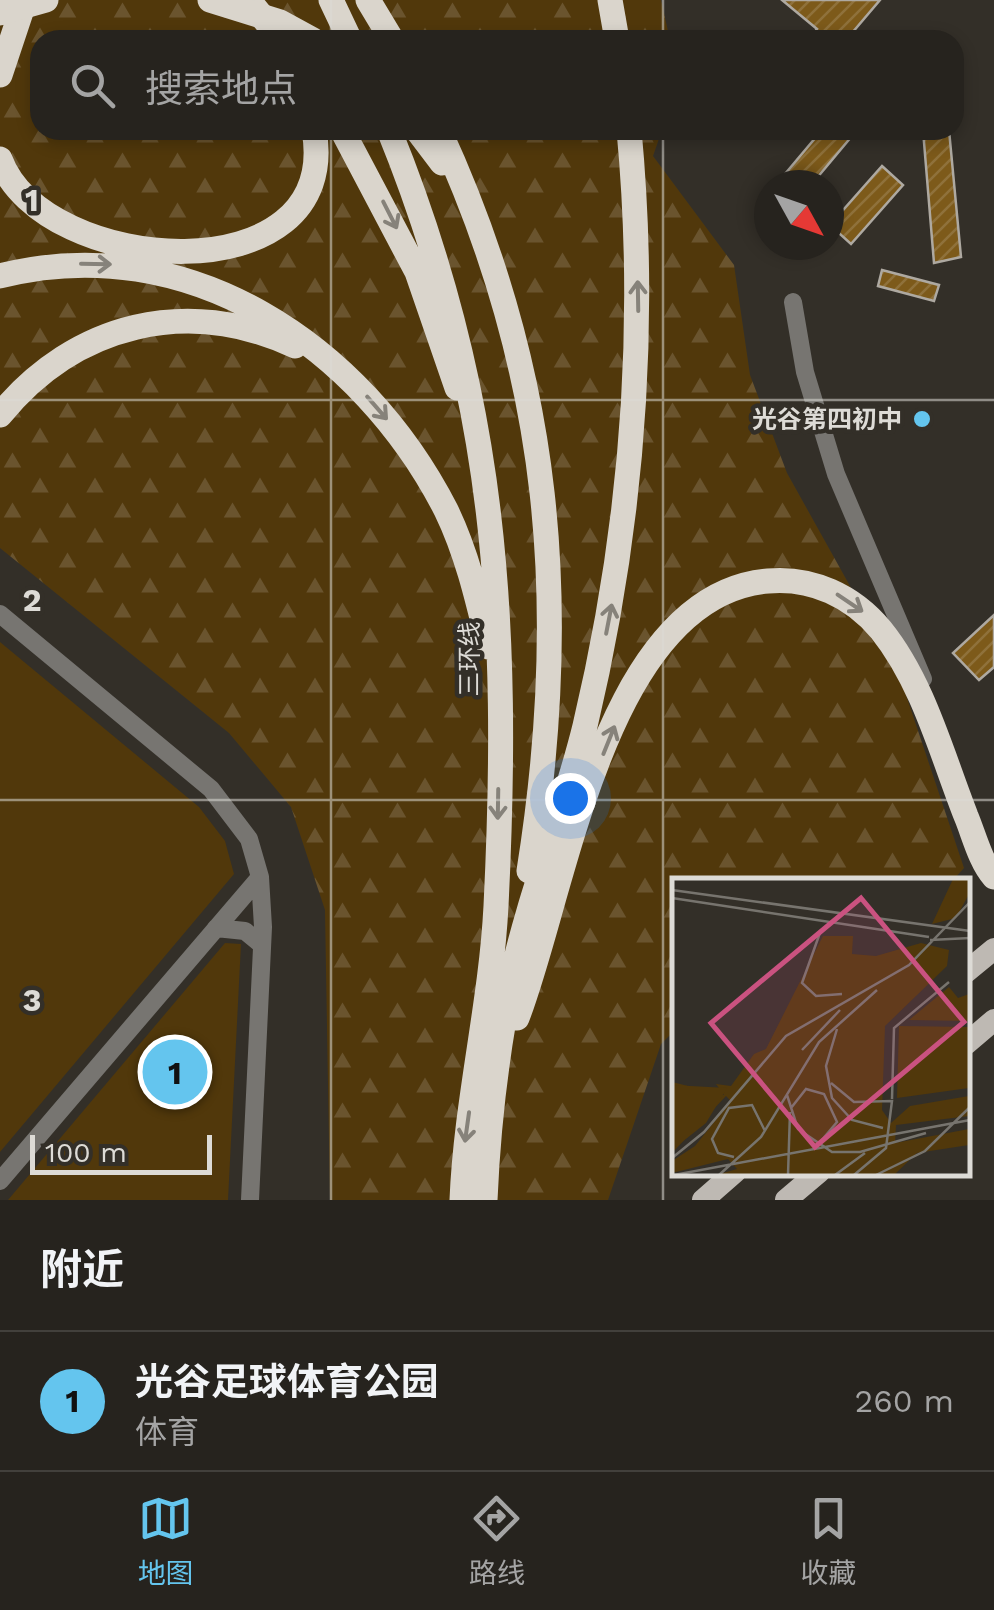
<!DOCTYPE html>
<html lang="zh">
<head>
<meta charset="utf-8">
<style>
  :root { --surface:#26231e; --page:#2e2b27; --text:#f1f3f6; --muted:#a4a4a4; --line:#42403c; --accent:#64c5ee }
  body { margin:0; font-family:"Work Sans","Noto Sans SC",sans-serif; background:var(--page); color:var(--text) }
  .compass { position:absolute; left:754px; top:170px; width:90px; height:90px; border-radius:50%; background:var(--surface); box-shadow:0 5px 15px #0003; rotate:130deg }
  .scale { position:absolute; left:30px; bottom:25px; width:182px; box-sizing:border-box; padding-left:10px; border:5px solid #dddbd6; border-top:0; font-size:28px; line-height:35px; white-space:nowrap; color:#dddbd6; -webkit-text-stroke:8px #332f28; paint-order:stroke }
  .you { position:absolute; left:570px; top:798px; width:35px; height:35px; margin:-25px; border:8px solid #fff; border-radius:50%; background:#1a73e8; box-shadow:0 0 0 15px #1a73e833 }
  .badge { display:grid; place-items:center; width:65px; height:65px; border-radius:50%; background:var(--accent); color:#111; font-size:32px; font-weight:700 }
  .pin { position:absolute; translate:-50% -50%; border:5px solid #fff; box-shadow:0 2px 10px #0006 }
  .list { margin:0; padding:0; list-style:none }
  h2 { display:flex; justify-content:space-between; align-items:center; height:130px; margin:0; padding:0 40px; font-size:42px }
  h2 small { font-size:32px; font-weight:400; color:var(--muted) }
  .list li { display:grid; grid-template-columns:65px 1fr auto; gap:30px; align-items:center; box-sizing:border-box; height:140px; padding:0 40px; border-top:2px solid var(--line) }
  .list b { display:block; font-size:38px; white-space:nowrap }
  .list p { margin:0; font-size:32px; white-space:nowrap; color:var(--muted) }
  .list em { font-size:32px; font-style:normal; color:var(--muted) }
  .icon { flex:none; width:55px; height:55px; fill:none; stroke:currentColor; stroke-width:2; stroke-linecap:round; stroke-linejoin:round }
  .map { position:relative; flex:none; width:994px; height:1200px; overflow:hidden }
  .search { position:absolute; background:var(--surface); box-shadow:0 5px 15px #0003; left:30px; right:30px; top:30px; height:110px; display:flex; align-items:center; gap:25px; box-sizing:border-box; padding:0 35px; border-radius:30px; color:var(--muted); font-size:38px }
  .sheet { height:270px; background:var(--surface) }
  nav { display:flex; justify-content:space-around; align-items:center; box-sizing:border-box; height:140px; border-top:2px solid var(--line); background:var(--surface); font-size:28px; color:var(--muted) }
  nav a { display:grid; justify-items:center; gap:5px }
  nav .on { color:var(--accent) }
  .map>svg:first-child { display:block }
  .forest { fill:url(#forest-firs) }
  .pitch { fill:#51380b }
  .building { fill:url(#building-hatch); stroke:#aea9a1; stroke-width:2.5 }
  .lines { fill:none; stroke-linecap:round; stroke-linejoin:round }
  .minor { stroke:#777571; stroke-width:18 }
  .major { stroke:#beb9b3; stroke-width:22 }
  .highway { stroke:#dad5cc; stroke-width:25 }
  .highway-bridge { stroke:#dad5cc; stroke-width:25 }
  .oneway { stroke:#86827a }
  .grid { fill:none; stroke:#dddbd6; stroke-width:2.5; stroke-opacity:0.55 }
  .poi-dot { fill:#64c5ee; stroke:#332f28; stroke-width:4 }
  .labels { text-anchor:middle; dominant-baseline:central; stroke-width:9; stroke-linejoin:round; paint-order:stroke }
  .poi-label { font-size:25px; font-weight:bold; fill:#dddbd6; stroke:#332f28; text-anchor:end }
  .street-label { font-size:25px; fill:#dddbd6; stroke:#332f28 }
  .inset-road { fill:none; stroke:#77746e; stroke-width:2.5 }
  .view { fill:#ca5280; fill-opacity:0.15; stroke:#ca5280; stroke-width:5 }
  .inset-edge { fill:none; stroke:#dddbd6; stroke-width:5 }
  .grid-label { font-size:32px; text-anchor:middle; font-weight:bold; fill:#dddbd6; stroke:#332f28; stroke-width:9; stroke-linejoin:round; paint-order:stroke }
</style>
</head>
<body>
<div class="map">
<svg width="994" height="1200" viewBox="0 0 994 1200">
  <defs>
    <pattern id="forest-firs" width="22" height="20" patternUnits="userSpaceOnUse" patternTransform="scale(2.5)"><rect width="22" height="20" fill="#51380b"/><path d="M5 1l3.5 6h-7zM16 11l3.5 6h-7z" fill="#6a542e"/></pattern>
    <pattern id="building-hatch" width="6" height="6" patternUnits="userSpaceOnUse" patternTransform="scale(2.5)"><rect width="6" height="6" fill="#7d5a1a"/><path d="M-1 1l2-2M0 6l6-6M5 7l2-2" fill="none" stroke="#8f713b"/></pattern>
  </defs>
  <rect width="100%" height="100%" fill="#332f28"/>
  <path class="forest" d="M 0,0 L 661,0 L 670,40 L 40,40 L 40,130 L 662,130 L 653,156 L 734,265 L 750,375 L 787,473 L 899,674 L 964,868 L 953,880 L 674,880 L 674,1031 L 661,1044 L 608,1200 L 330,1200 L 325,910 L 291,807 L 229,733 L 0,548 Z"/>
  <path class="pitch" d="M 0,642 L 199,807 L 225,841 L 234,874 L 0,1152 Z
    M 225,943 L 241,944 L 228,1200 L 8,1200 Z"/>
  <path class="building" d="M 782,0 L 880,0 L 846,40 L 808,40 L 817,29 Z
    M 822,130 L 857,130 L 811,185 L 785,185 L 780,180 Z
    M 923,130 L 949,130 L 961,257 L 934,263 Z
    M 882,166 L 903,185 L 851,244 L 830,225 Z
    M 882,270 L 939,285 L 934,301 L 878,286 Z
    M 994,615 L 994,667 L 979,680 L 953,653 Z"/>
  <g class="lines">
    <path class="minor" d="M 793,302 L 805,372 L 836,474 L 923,679
      M 0,614 L 211,789 L 249,839 L 260,877 L 263,927 L 250,1200
      M 216,928 L 245,931 L 262,945
      M 0,1181 L 260,877"/>
    <path class="major" d="M 966,972 L 994,949
      M 966,1044 L 994,1020
      M 703,1200 L 735,1172
      M 786,1200 L 819,1172"/>
    <path class="highway" d="M 331,0 L 350,40
      M 368,0 L 392,40
      M 610,0 L 617,40
      M 255,8 L 281,40
      M 0,75 L 25,0
      M 342,130 L 417,272 L 457,388
      M 389,130 C 497,395 510,624 496,906 C 491,1004 466,1101 462,1200
      M 417,130 L 442,163
      M 439,130 C 552,375 571,607 529,871
      M 0,159 C 44,277 344,297 314,130
      M 0,276 C 188,228 362,346 446,510 C 467,553 478,601 489,647
      M 0,415 C 75,323 188,296 295,346
      M 517,1018 C 565,895 603,595 768,581 C 812,577 853,596 881,630 C 923,682 942,755 966,816 C 974,835 980,861 994,877
      M 485,1200 C 488,1128 497,1052 511,981 C 529,895 564,812 585,726 C 632,528 648,332 629,130"/>
    <path class="highway-bridge" d="M 210,0 L 280,22 L 313,40
      M 0,13 L 46,0"/>
  </g>
  <defs><path id="oneway-shaft" d="M-6 0H5M1.5-3L5.5 0L1.5 3" fill="none" stroke-width="1.6" stroke-linecap="round" stroke-linejoin="round" transform="scale(2.5)"/></defs>
  <g class="oneway">
    <use href="#oneway-shaft" transform="translate(390 215) rotate(63)"/>
    <use href="#oneway-shaft" transform="translate(96 264) rotate(1)"/>
    <use href="#oneway-shaft" transform="translate(638 296) rotate(-91)"/>
    <use href="#oneway-shaft" transform="translate(377 408) rotate(49)"/>
    <use href="#oneway-shaft" transform="translate(850 603) rotate(34)"/>
    <use href="#oneway-shaft" transform="translate(609 619) rotate(-79)"/>
    <use href="#oneway-shaft" transform="translate(609 740) rotate(-68)"/>
    <use href="#oneway-shaft" transform="translate(498 804) rotate(91)"/>
    <use href="#oneway-shaft" transform="translate(467 1127) rotate(98)"/>
  </g>
  <path class="grid" d="M 331,0 L 331,40M 663,0 L 663,40M 331,130 L 331,1200M 663,130 L 663,1200M 0,400 L 994,400M 0,800 L 994,800"/>
  <circle class="poi-dot" cx="922" cy="419" r="10"/>
  <g class="labels">
    <g class="poi-label">
      <text x="902" y="419">光谷第四初中</text>
    </g>
    <g class="street-label">
      <text transform="translate(469 659) rotate(-90)">三环线</text>
    </g>
  </g>
  <g transform="translate(672 878)">
    <rect width="298" height="298" fill="#332f28"/>
    <path d="M 281,1 L 297,1 L 297,16 L 284,40 L 260,46 ZM 151,58 L 181,58 L 180,76 L 204,78 L 249,65 L 277,72 L 275,88 L 213,148 L 210,232 L 219,245 L 238,228 L 297,218 L 297,238 L 224,247 L 223,265 L 297,251 L 297,267 L 245,275 L 222,297 L 44,297 L 65,291 L 56,281 L 0,295 L 0,283 L 23,268 L 59,223 L 54,218 L 0,275 L 0,204 L 52,217 L 44,206 L 59,208 L 82,176 L 94,171 Z" fill="#51380b"/>
    <path d="M 0,207 L 55,210 L 34,245 L 0,272 Z" fill="#51380b"/>
    <path d="M 277,109 L 286,120 L 297,116 L 297,143 L 237,142 ZM 227,148 L 297,149 L 297,210 L 225,220 Z" fill="#51380b"/>
    <path class="inset-road" d="M 0,12 L 298,53M 0,20 L 257,59M 149,52 L 130,105 L 144,118 L 170,116M 258,62 L 298,60M 165,151 L 154,188 L 160,220 L 180,242 L 211,250M 130,172 L 168,132M 159,205 L 182,224 L 220,223 L 214,270 L 182,297M 115,217 L 126,251 L 160,274 L 188,274 L 254,255M 220,221 L 222,150 L 277,104M 119,230 L 134,211 L 152,216 L 165,244 L 149,263M 62,279 L 46,275 L 40,261 L 57,230 L 80,227 L 93,253M 0,280 L 32,254 L 114,158 L 237,87 L 298,24M 2,297 L 298,242M 47,297 L 89,259 L 147,164 L 205,112M 116,297 L 118,234M 163,297 L 193,275M 204,297 L 253,273 L 298,229"/>
    <path class="view" d="M 189,20 L 292,144 L 143,269 L 39,145 Z"/>
    <rect width="298" height="298" class="inset-edge"/>
  </g>
  <g class="grid-label">
    <text x="32" y="211">1</text>
    <text x="32" y="611">2</text>
    <text x="32" y="1011">3</text>
  </g>
</svg>
<svg class="compass" viewBox="-18 -18 36 36"><path d="M0-13l5 13h-10z" fill="#e53935"/><path d="M0 13l5-13h-10z" fill="#a4a4a4"/></svg>
<div class="scale">100 m</div>
<div class="you"></div>
<div class="pin badge" style="left:175px;top:1072px">1</div>
<div class="search"><svg class="icon" aria-label="search" viewBox="0 0 24 24"><circle cx="10" cy="10" r="6"/><path d="M15 15l6 6"/></svg>搜索地点</div>
</div>
<section class="sheet">
<h2>附近<small></small></h2>
<ul class="list">
<li><span class="badge">1</span><div><b>光谷足球体育公园</b><p>体育</p></div><em>260 m</em></li>
</ul>
</section>
<nav>
<a class="on"><svg class="icon" aria-label="map" viewBox="0 0 24 24"><path d="M3 6l6-2 6 2 6-2v14l-6 2-6-2-6 2zM9 4v14M15 6v14"/></svg>地图</a>
<a><svg class="icon" aria-label="directions" viewBox="0 0 24 24"><path d="M12 3l9 9-9 9-9-9zM9 14v-3h6M13 9l2 2-2 2"/></svg>路线</a>
<a><svg class="icon" aria-label="saved" viewBox="0 0 24 24"><path d="M7 4h10v16l-5-4-5 4z"/></svg>收藏</a>
</nav>
</body>
</html>
